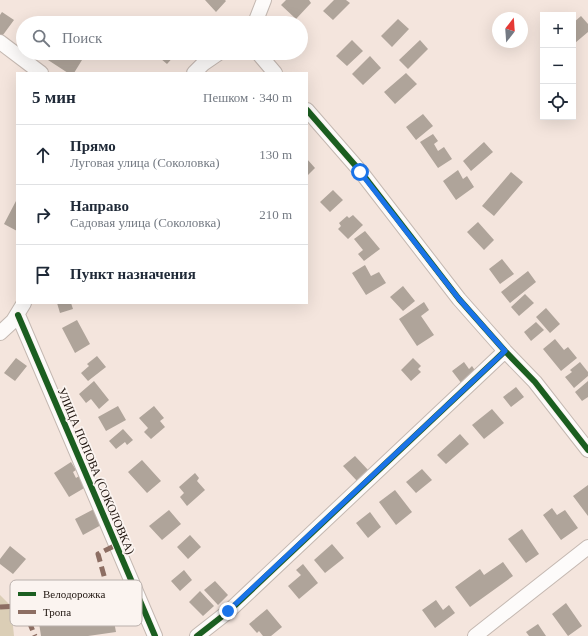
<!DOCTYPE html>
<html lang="ru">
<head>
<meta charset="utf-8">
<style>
  :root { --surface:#fff; --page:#f2f2f3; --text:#1f2937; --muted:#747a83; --line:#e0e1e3 }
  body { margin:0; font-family:"Times New Roman",serif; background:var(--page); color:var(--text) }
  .controls { position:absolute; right:12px; top:12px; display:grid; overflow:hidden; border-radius:0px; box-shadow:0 4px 16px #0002 }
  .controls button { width:36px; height:36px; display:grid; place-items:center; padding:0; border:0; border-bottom:1px solid var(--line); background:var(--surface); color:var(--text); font:20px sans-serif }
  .compass { position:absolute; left:492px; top:12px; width:36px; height:36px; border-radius:50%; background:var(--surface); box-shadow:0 4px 16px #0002; rotate:17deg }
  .stop { position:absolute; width:12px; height:12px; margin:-9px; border:3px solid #1a73e8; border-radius:50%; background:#fff }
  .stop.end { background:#1a73e8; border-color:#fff; box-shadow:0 1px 4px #0008 }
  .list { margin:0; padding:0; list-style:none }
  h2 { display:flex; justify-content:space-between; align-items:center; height:52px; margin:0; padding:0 16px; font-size:17px }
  h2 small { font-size:13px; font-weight:400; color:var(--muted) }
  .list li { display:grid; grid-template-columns:26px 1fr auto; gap:12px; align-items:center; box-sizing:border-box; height:60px; padding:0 16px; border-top:1px solid var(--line) }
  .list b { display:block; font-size:15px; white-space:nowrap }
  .list p { margin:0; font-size:13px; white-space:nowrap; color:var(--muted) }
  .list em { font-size:13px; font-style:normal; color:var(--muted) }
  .icon { flex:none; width:22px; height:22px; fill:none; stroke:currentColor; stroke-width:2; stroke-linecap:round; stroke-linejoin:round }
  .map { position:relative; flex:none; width:588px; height:636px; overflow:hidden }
  .search { position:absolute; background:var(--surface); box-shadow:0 4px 16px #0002; left:16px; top:16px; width:292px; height:44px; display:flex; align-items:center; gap:10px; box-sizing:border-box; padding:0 14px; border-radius:22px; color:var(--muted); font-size:15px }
  .panel { position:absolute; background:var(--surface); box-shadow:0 4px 16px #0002; left:16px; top:72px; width:292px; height:232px; border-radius:0px }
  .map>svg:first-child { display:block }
  .green { fill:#dbceb6 }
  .building { fill:#afa49a }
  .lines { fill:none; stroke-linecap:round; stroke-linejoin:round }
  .minor-casing { stroke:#c4b8b1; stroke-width:16 }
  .minor { stroke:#fdfbfa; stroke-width:14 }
  .quiet { stroke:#8d6e63; stroke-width:5; stroke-dasharray:10 5; stroke-linecap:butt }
  .cycleway-casing { stroke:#fbf4f0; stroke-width:8 }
  .cycleway { stroke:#1b5e20; stroke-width:6 }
  .route { stroke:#1a73e8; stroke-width:5 }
  .labels { text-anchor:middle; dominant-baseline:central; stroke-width:3.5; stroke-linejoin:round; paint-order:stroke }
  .street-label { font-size:12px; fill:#1e130d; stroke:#fbf4f0 }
  .key { fill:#fbf4f0; stroke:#b9b0ac; stroke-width:1 }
  .key-label { font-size:11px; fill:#1e130d }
</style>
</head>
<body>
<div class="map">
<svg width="588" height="636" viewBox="0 0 588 636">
  <rect width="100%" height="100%" fill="#f4e5dd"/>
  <path class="green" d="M 0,595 L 11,606 L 14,636 L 0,636 Z"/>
  <path class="building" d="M 205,0 L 225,0 L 226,1 L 216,12 Z
    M 286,0 L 309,0 L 311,3 L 296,19 L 281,5 Z
    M 334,0 L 346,0 L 350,3 L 333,20 L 323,11 Z
    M 2,12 L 14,20 L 0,39 L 0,15 Z
    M 581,16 L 588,24 L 588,32 L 575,43 L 573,41 L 573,23 Z
    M 398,19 L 409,29 L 392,47 L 381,36 Z
    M 352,40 L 363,51 L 347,66 L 336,56 Z
    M 420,40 L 428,49 L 408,69 L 399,60 Z
    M 52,53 L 71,53 L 82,60 L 74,73 L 68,73 L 48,60 Z
    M 154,53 L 175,53 L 176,54 L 167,64 Z
    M 370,56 L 381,68 L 363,85 L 352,74 Z
    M 406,73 L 417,84 L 395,104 L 384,92 Z
    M 423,114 L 433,126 L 416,140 L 406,127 Z
    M 433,134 L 438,141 L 434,144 L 438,151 L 444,147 L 452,159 L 438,168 L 420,142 Z
    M 484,142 L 493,152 L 471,171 L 463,161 Z
    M 307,159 L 315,168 L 307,176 Z
    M 458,170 L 463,179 L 467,176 L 474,187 L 456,200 L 443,181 Z
    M 511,172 L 523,182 L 494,216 L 482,206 Z
    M 333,190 L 343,200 L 330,212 L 320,202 Z
    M 16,201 L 17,202 L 17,231 L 4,224 Z
    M 353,215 L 363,225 L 348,239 L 338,229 L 341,226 L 339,223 L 347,216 L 349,218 Z
    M 478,222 L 494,240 L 484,250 L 467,232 Z
    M 365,231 L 380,249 L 364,261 L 358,254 L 363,250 L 354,239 Z
    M 502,259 L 514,274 L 500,284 L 489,269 Z
    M 365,265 L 371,276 L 379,272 L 386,283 L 366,295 L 352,273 Z
    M 528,271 L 536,282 L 510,303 L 501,292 Z
    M 403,286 L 415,301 L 403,311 L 390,297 Z
    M 525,294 L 534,303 L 519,316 L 511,307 Z
    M 424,302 L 429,310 L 421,316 L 434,335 L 417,346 L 399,319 Z
    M 57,303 L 71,303 L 73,309 L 60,313 Z
    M 546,308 L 560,324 L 550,333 L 536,317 Z
    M 77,320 L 90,344 L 75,353 L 62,328 Z
    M 536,322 L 544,330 L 531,341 L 524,332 Z
    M 555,339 L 564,350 L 568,347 L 577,358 L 561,371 L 543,349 Z
    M 97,356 L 106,367 L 88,381 L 81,373 L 89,366 L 87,364 Z
    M 16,358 L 27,366 L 15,381 L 4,373 Z
    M 413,358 L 421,366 L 418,369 L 421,372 L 411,381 L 401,370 Z
    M 464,362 L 469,369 L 472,366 L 476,372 L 462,384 L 452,371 Z
    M 580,362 L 588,372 L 588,376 L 574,388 L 565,377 L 572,372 L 570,370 Z
    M 94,381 L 109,400 L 99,409 L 91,399 L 86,403 L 79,394 Z
    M 588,381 L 588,397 L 582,401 L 575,392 Z
    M 516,387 L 524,397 L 511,407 L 503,397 Z
    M 118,406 L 126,420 L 106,431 L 98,417 Z
    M 154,406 L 164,418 L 160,421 L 165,427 L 151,439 L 144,432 L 148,428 L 139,418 Z
    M 492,409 L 504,423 L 484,439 L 472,425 Z
    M 123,429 L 133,440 L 127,445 L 125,442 L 116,449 L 109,441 Z
    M 460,434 L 469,444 L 446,464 L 437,455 Z
    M 355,456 L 369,471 L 358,482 L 343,466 Z
    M 142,460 L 161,481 L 147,493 L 128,472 Z
    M 71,462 L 76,470 L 73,472 L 76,478 L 79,476 L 86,487 L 69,497 L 54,473 Z
    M 422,469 L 432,480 L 416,493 L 406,482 Z
    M 195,473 L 199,478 L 197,481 L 205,490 L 187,506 L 180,497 L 184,493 L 179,487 Z
    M 588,485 L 588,516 L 573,496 Z
    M 395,490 L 412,512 L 396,525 L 379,502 Z
    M 552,508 L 557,515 L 565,510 L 578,528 L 561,540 L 543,515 Z
    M 94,509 L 103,524 L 83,535 L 75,519 Z
    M 169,510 L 181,524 L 162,540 L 149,526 Z
    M 370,512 L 381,527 L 368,538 L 356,523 Z
    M 522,529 L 539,554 L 526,563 L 508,539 Z
    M 190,535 L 201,547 L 188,559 L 177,547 Z
    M 332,544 L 344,558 L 325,573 L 314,560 Z
    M 10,546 L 26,559 L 13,574 L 0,564 L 0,559 Z
    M 503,562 L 513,576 L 470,607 L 455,587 L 480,569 L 484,575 Z
    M 303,564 L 318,583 L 299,599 L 288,586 L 301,575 L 296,570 Z
    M 184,570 L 192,580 L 180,591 L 171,581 Z
    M 215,581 L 228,595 L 218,605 L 204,590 Z
    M 200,591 L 214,606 L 203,616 L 189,602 Z
    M 436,600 L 443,610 L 449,605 L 455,613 L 435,628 L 422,610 Z
    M 566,603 L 582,626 L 568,636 L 552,614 Z
    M 267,609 L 282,627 L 271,636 L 263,636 L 259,631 L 257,633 L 249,624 Z
    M 112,611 L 116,632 L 88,636 L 41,636 L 39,623 Z
    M 538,624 L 546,636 L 529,636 L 526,632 Z"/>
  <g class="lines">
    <defs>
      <path id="minor" d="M 255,23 L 264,0
        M 0,42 L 41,73
        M 258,53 L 275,73
        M 194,73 L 203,64 L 219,53
        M 307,110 L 361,172 L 459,299 L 505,351 L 535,382 L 588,450
        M 18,315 L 155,636
        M 0,333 L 13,321 L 24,303
        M 197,636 L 229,611 L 505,351
        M 475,636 L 588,547"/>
    </defs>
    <use href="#minor" class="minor-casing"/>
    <use href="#minor" class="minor"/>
    <path class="quiet" d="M 0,607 L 49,605 L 101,592 L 106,583 L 98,554 L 116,545
      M 23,607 L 35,636"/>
    <defs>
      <path id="cycleway" d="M 307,110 L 361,172 L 459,299 L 505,351 L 535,382 L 588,450
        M 18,315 L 155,636
        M 197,636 L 229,611 L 505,351"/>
    </defs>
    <use href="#cycleway" class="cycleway-casing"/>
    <use href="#cycleway" class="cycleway"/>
  </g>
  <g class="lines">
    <path class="route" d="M 228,611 L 505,351 L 459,299 L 360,172"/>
  </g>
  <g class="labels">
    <g class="street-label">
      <text transform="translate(96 471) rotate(67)">УЛИЦА ПОПОВА (СОКОЛОВКА)</text>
    </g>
  </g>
  <rect x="10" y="580" width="132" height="46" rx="6" class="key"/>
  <rect x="18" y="592" width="18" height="4" fill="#1b5e20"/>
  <rect x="18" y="610" width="18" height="4" fill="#8d6e63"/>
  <g class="key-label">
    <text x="43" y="598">Велодорожка</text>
    <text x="43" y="616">Тропа</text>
  </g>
</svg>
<div class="controls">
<button>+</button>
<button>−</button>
<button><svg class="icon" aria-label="locate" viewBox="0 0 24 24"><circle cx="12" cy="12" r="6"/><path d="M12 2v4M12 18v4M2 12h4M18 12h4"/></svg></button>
</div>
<svg class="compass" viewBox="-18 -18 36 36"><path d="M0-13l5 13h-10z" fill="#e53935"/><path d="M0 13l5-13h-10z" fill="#747a83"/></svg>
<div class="stop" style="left:360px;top:172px"></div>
<div class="stop end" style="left:228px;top:611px"></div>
<div class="search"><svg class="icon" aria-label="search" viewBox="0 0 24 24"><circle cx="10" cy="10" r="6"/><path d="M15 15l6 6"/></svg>Поиск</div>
<section class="panel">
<h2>5 мин<small>Пешком · 340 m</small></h2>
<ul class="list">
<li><svg class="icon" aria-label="ahead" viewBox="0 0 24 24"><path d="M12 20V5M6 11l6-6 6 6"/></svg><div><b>Прямо</b><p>Луговая улица (Соколовка)</p></div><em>130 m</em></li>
<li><svg class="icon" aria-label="right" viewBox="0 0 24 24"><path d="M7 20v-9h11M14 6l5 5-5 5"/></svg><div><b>Направо</b><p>Садовая улица (Соколовка)</p></div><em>210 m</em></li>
<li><svg class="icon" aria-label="arrive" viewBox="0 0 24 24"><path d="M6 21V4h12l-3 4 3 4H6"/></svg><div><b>Пункт назначения</b></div></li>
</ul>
</section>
</div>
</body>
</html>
